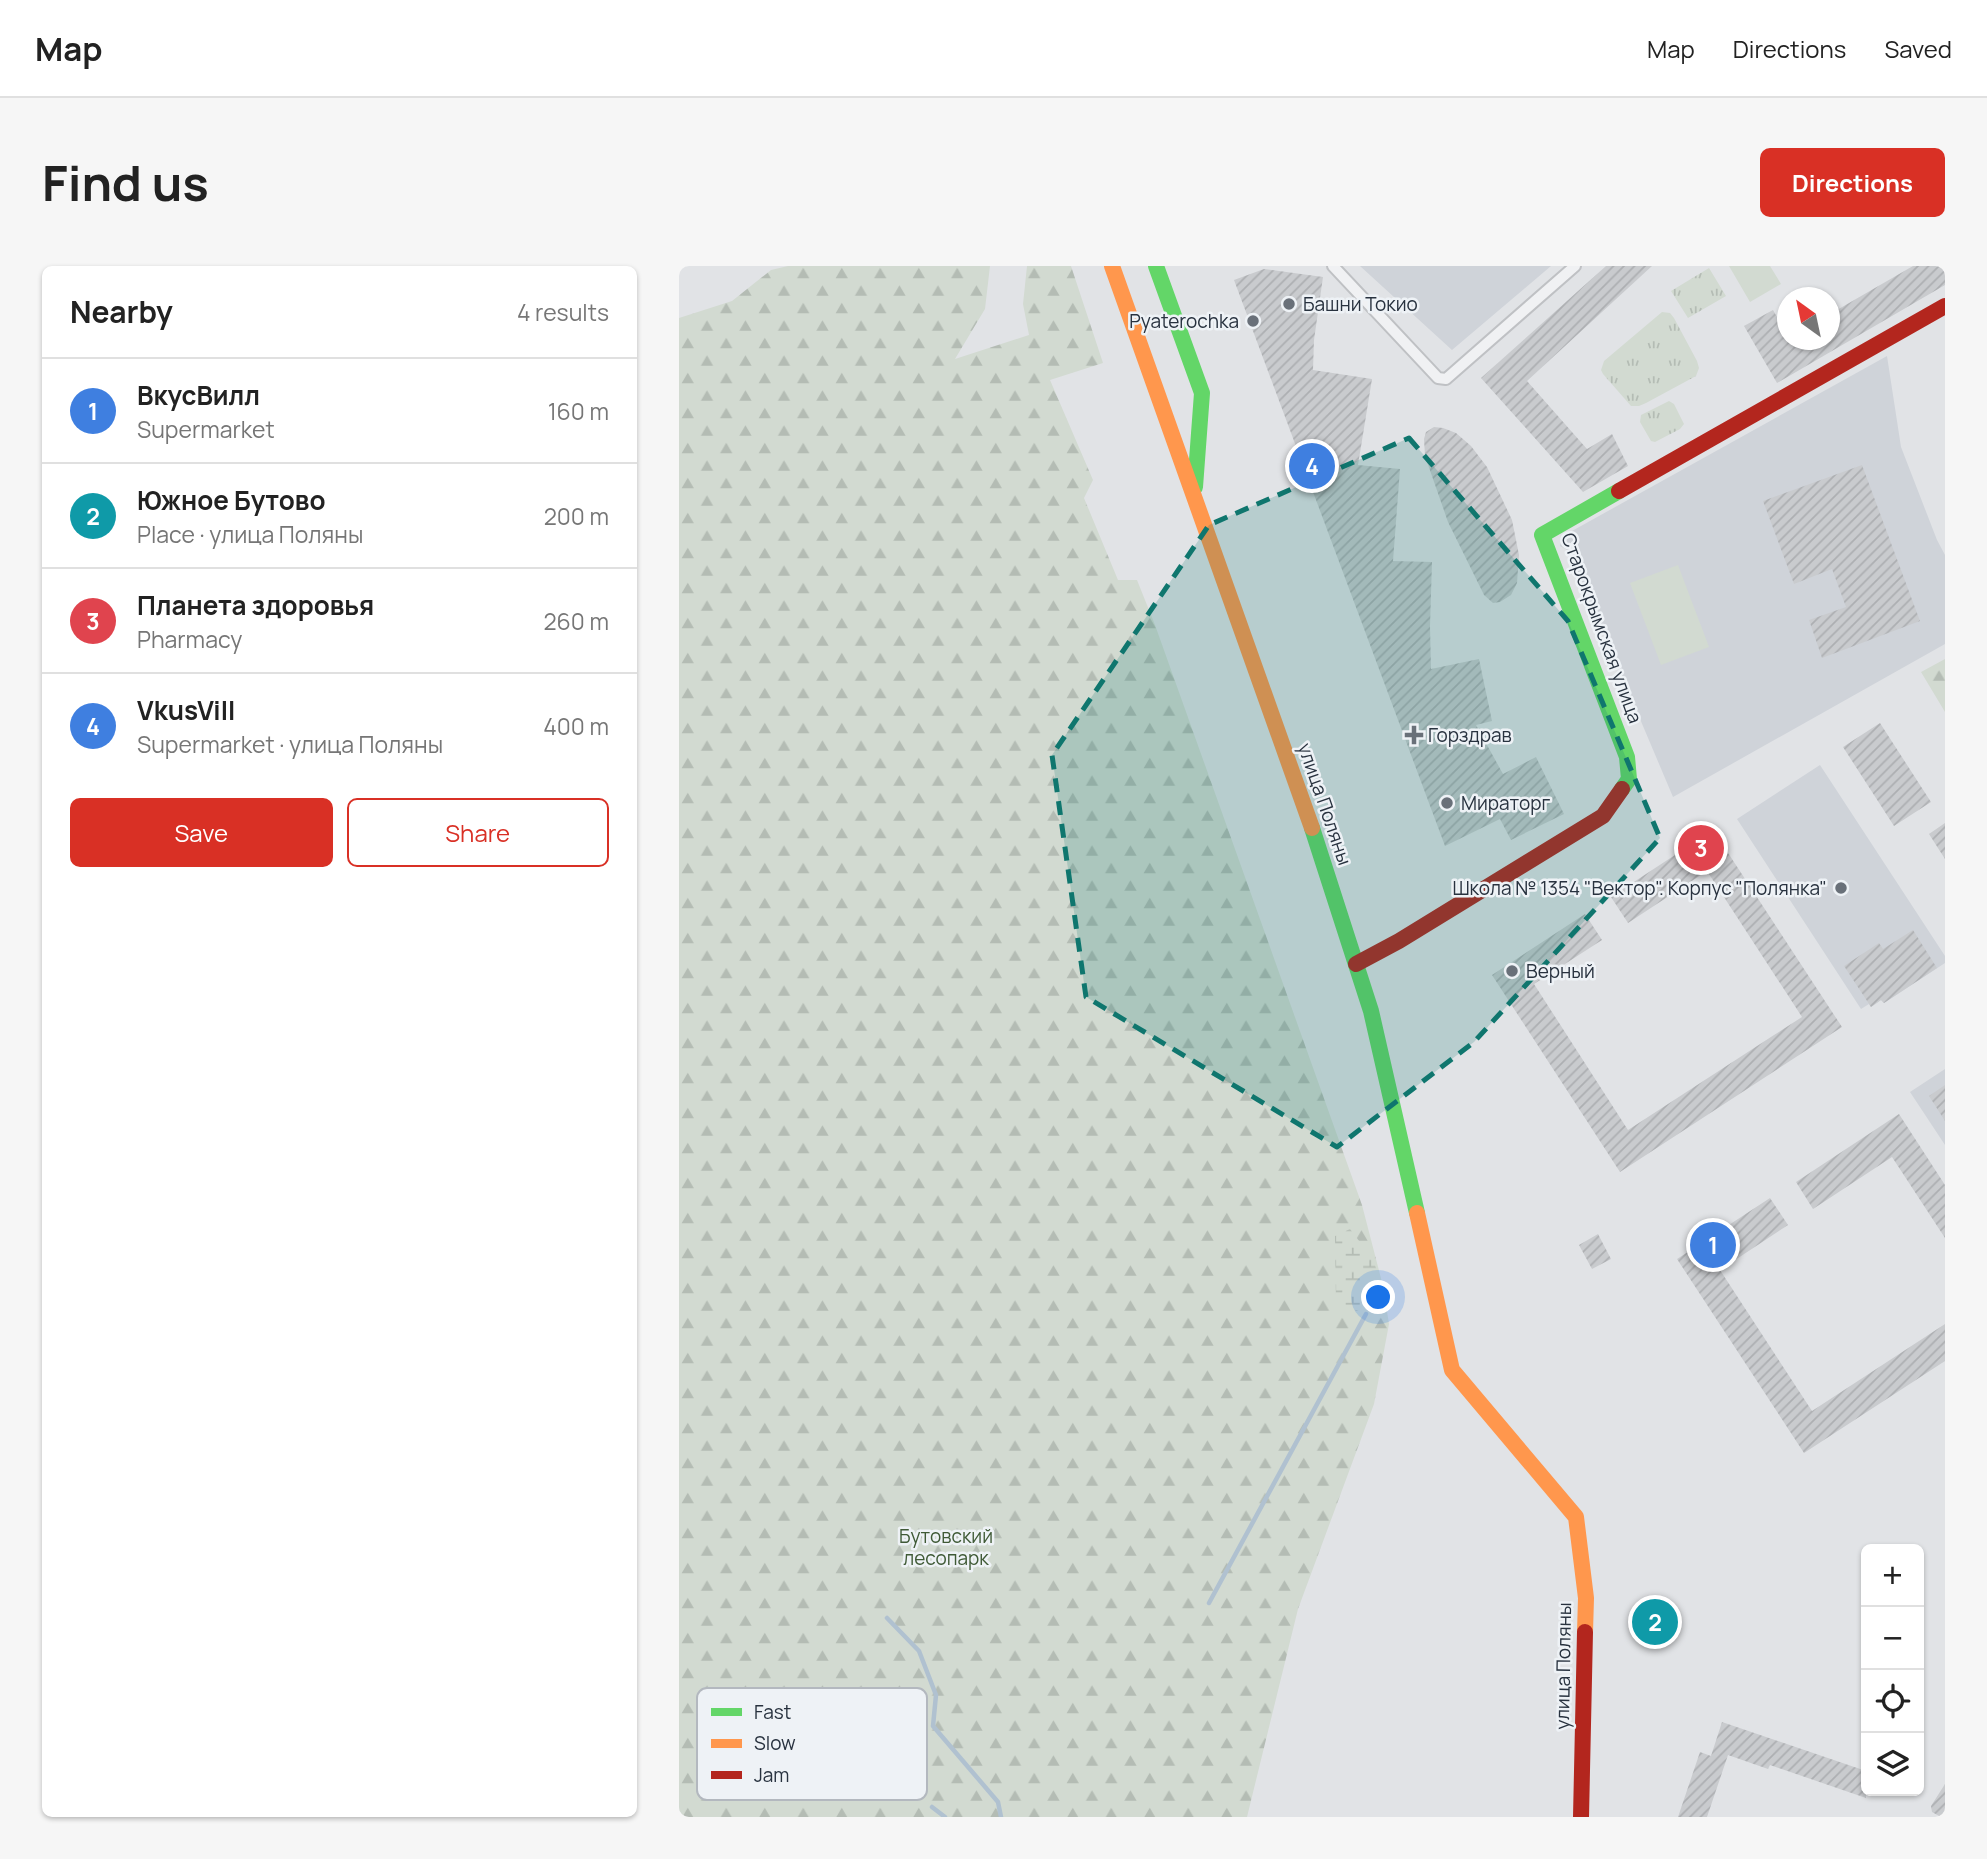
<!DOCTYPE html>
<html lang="en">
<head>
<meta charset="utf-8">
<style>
  :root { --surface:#fff; --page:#f6f6f6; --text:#222; --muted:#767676; --line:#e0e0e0; --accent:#d93025 }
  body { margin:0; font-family:Manrope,sans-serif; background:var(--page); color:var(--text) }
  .controls { position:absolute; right:21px; bottom:21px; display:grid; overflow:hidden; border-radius:10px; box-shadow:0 2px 5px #0004 }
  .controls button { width:63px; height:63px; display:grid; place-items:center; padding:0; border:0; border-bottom:2px solid var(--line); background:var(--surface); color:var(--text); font:35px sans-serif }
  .compass { position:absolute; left:1098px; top:21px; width:63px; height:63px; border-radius:50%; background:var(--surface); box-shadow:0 2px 5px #0004; rotate:327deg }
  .you { position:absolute; left:700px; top:1032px; width:24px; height:24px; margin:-18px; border:5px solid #fff; border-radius:50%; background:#1a73e8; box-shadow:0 0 0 10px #1a73e833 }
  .badge { display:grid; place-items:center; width:46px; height:46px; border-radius:50%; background:var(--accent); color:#fff; font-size:23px; font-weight:700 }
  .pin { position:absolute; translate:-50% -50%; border:4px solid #fff; box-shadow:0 2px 7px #0006 }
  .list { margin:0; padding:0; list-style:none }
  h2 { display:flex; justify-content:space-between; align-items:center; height:91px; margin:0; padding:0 28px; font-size:30px }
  h2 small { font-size:23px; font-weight:400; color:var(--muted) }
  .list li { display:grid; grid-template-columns:46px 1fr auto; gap:21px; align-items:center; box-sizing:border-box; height:105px; padding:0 28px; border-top:2px solid var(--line) }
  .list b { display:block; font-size:26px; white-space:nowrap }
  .list p { margin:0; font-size:23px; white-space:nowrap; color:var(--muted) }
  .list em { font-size:23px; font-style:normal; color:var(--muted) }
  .actions { display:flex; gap:14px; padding:21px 28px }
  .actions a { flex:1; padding:16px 0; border:2px solid var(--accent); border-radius:10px; text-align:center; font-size:24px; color:var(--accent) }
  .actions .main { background:var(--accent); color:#fff }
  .icon { flex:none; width:38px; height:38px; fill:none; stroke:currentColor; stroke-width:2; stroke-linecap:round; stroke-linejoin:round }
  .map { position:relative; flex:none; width:1266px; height:1551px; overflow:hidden; border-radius:10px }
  header { display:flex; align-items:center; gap:42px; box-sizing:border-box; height:98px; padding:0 35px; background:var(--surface); border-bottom:2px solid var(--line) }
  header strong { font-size:33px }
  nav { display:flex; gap:38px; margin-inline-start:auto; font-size:24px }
  .intro { display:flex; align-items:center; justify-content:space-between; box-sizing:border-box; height:168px; padding:0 42px }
  h1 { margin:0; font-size:49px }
  .button { padding:18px 32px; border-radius:10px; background:var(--accent); color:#fff; font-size:24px; font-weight:700 }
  main { display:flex; gap:42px; padding:0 42px }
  aside { flex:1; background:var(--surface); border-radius:10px; box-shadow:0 2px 5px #0004 }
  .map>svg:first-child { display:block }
  .built { fill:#cfd3d9 }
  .grass { fill:url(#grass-tufts) }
  .forest { fill:url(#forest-firs) }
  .wetland { fill:url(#wetland-marsh) }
  .garden { fill:#d2dad1 }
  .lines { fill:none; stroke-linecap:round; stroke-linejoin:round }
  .stream { stroke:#b0c1d0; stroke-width:4.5 }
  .building { fill:url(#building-hatch) }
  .street-casing { stroke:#bfc1c4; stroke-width:14 }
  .street { stroke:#f0f1f3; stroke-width:10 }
  .fast { stroke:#63d668; stroke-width:16 }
  .slow { stroke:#ff974d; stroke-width:16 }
  .jam { stroke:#b3261e; stroke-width:16 }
  .marked { fill:#0f766e; fill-opacity:0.2; stroke:#0f766e; stroke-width:5; stroke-dasharray:14 9; stroke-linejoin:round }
  .poi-dot { fill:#697079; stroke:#eef2f6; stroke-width:2.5 }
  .labels { text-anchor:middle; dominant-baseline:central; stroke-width:5; stroke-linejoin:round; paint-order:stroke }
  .poi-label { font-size:19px; fill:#28323f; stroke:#eef2f6; text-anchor:start }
  .street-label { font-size:19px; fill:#28323f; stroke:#eef2f6 }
  .park-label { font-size:19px; fill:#3f5a36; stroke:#eef2f6 }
  .key { fill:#eef2f6; stroke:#b3b8bf; stroke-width:2 }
  .key-label { font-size:19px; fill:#28323f }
</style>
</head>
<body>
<header>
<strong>Map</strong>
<nav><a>Map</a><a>Directions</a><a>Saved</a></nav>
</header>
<div class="intro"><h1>Find us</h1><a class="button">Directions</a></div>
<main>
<aside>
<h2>Nearby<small>4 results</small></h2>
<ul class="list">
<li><span class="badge" style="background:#3f7fe0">1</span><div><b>ВкусВилл</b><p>Supermarket</p></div><em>160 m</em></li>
<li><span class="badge" style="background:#0f9aa8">2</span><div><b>Южное Бутово</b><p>Place · улица Поляны</p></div><em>200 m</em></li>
<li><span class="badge" style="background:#e0444e">3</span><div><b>Планета здоровья</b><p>Pharmacy</p></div><em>260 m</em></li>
<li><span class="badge" style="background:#3f7fe0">4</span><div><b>VkusVill</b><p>Supermarket · улица Поляны</p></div><em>400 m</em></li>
</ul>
<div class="actions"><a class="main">Save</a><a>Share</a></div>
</aside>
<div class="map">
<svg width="1266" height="1551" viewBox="0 0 1266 1551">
  <defs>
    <pattern id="grass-tufts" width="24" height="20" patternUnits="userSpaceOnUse" patternTransform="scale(1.75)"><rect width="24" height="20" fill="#d2dad1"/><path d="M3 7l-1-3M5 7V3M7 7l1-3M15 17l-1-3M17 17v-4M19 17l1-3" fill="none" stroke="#b4bcb4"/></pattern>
    <pattern id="forest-firs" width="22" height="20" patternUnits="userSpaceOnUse" patternTransform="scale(1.75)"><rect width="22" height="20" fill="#d2dad1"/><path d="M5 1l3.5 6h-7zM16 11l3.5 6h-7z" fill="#b4bcb4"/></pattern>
    <pattern id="wetland-marsh" width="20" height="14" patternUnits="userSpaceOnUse" patternTransform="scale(1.75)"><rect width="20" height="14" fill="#d2dad1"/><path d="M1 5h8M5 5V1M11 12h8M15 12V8" fill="none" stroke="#b4bcb4"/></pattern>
    <pattern id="building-hatch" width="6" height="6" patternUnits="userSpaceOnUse" patternTransform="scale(1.75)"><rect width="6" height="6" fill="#c9cbce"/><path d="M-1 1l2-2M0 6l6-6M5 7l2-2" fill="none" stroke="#adafb2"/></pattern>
  </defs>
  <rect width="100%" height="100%" fill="#e1e3e6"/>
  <path class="built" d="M 681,0 L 872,0 L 773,84 Z
    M 1208,90 L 1222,181 L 1258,274 L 1266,289 L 1266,378 L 994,531 L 890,285 L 881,280 L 884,270 Z
    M 1141,499 L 1266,690 L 1266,697 L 1205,737 L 1202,734 L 1192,741 L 1190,738 L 1182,743 L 1058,553 Z
    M 1266,803 L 1266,879 L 1231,826 Z"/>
  <path class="grass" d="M 1030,2 L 1047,30 L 1009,52 L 992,25 Z
    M 983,46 L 991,47 L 995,52 L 1018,95 L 1020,102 L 1017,110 L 967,137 L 960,140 L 952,140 L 924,108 L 922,104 L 925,95 Z
    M 990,135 L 995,138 L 1005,158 L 1001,163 L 976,176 L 972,175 L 961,156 L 962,149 Z"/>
  <path class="forest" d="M 109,0 L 311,0 L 306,43 L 276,93 L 350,69 L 344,38 L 348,0 L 392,0 L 424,97 L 371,114 L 414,214 L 405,232 L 439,314 L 458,314 L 476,359 L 683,939 L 704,1020 L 710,1058 L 695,1138 L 619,1343 L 568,1551 L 0,1551 L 0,52 L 53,35 L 92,4 Z
    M 1266,393 L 1266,446 L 1242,406 Z"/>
  <path class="wetland" d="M 671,963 C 700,1002 706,1000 687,1048 L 657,1036 L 656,970 Z"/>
  <path class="garden" d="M 1050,0 L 1091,0 L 1102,18 L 1071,36 Z
    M 999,299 L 1030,381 L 982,399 L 951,317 Z"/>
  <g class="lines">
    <path class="stream" d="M 530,1337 L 687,1048
      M 208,1352 L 240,1385 L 257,1429 L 254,1460 L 319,1536 L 322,1551
      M 253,1541 L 266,1551"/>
  </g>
  <path class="building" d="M 927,0 L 973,0 L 848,115 L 908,183 L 933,168 L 949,200 L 904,226 L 802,112 Z
    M 1234,0 L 1266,0 L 1266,19 L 1098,117 L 1065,60 L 1094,44 L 1109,70 L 1109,74 L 1151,74 L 1151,48 Z
    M 585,3 L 644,11 L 635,74 L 634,104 L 693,113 L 679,199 L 721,203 L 714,295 L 753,296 L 751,360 L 752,403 L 800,393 L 813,455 L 797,459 L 824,508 L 857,491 L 885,548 L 832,574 L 821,553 L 766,580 L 555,14 Z
    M 755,161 L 764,162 L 777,167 L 792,180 L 808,201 L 833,254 L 840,289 L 838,317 L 832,329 L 821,336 L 814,337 L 805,329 L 769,256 L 746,190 L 745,173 L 747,166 Z
    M 1183,199 L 1241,355 L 1143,392 L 1130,354 L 1167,341 L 1153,303 L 1115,318 L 1084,235 Z
    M 1201,457 L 1252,536 L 1215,560 L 1164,481 Z
    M 1266,557 L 1266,593 L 1250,568 Z
    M 1034,564 L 1163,761 L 941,906 L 813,709 L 906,648 L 923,674 L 855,718 L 949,864 L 1095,769 L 1123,751 L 1028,605 L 949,657 L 932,631 Z
    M 1234,664 L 1258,702 L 1205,737 L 1202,734 L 1192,741 L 1165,700 L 1200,677 L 1204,683 Z
    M 1266,819 L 1266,855 L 1250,830 Z
    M 1220,848 L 1266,919 L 1266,972 L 1213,891 L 1134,943 L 1117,916 Z
    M 1091,932 L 1109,959 L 1041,1004 L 1133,1145 L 1266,1058 L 1266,1095 L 1125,1187 L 998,993 Z
    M 919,968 L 932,993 L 913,1003 L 900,979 Z
    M 1043,1456 L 1187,1505 L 1187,1532 L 1091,1499 L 1089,1503 L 1049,1489 L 1028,1551 L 999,1551 L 1021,1486 L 1032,1490 Z
    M 1266,1518 L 1266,1551 L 1262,1551 L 1253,1546 L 1252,1540 Z"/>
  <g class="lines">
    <defs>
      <path id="street" d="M 654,0 L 759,112 L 767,113 L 896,0"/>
    </defs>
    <use href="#street" class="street-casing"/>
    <use href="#street" class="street"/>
    <path class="fast" d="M 477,0 L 523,127 L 516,221
      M 940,225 L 863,269 L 948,491 L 950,513 L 943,523
      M 633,562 L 692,745 L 738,947"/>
    <path class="slow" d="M 433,0 L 633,562
      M 738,947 L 773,1104 L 897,1251 L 907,1332 L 906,1366"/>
    <path class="jam" d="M 940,225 L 1266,40
      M 677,698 L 720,675 L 924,550 L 943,523
      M 902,1551 L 906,1366"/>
  </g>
  <path class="marked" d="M 730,172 L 889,355 L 981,572 L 795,776 L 658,881 L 407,731 L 373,489 L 530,259 Z"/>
  <g class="poi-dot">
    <circle cx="610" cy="38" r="7"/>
    <circle cx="574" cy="55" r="7"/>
    <path d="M731.5 458.5h7v7h7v7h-7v7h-7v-7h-7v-7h7z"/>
    <circle cx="768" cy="537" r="7"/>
    <circle cx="1162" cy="622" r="7"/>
    <circle cx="833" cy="705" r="7"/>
  </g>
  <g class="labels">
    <g class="poi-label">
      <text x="624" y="38">Башни Токио</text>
      <text x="560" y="55" text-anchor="end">Pyaterochka</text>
      <text x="749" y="469">Горздрав</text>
      <text x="782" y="537">Мираторг</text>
      <text x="1148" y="622" text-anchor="end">Школа № 1354 "Вектор". Корпус "Полянка"</text>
      <text x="847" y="705">Верный</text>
    </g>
    <g class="street-label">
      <text transform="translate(923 362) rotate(70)">Старокрымская улица</text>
      <text transform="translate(646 538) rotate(71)">улица Поляны</text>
      <text transform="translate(884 1400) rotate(-89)">улица Поляны</text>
    </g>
    <g class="park-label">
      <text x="267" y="1270">Бутовский<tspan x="267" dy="22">лесопарк</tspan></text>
    </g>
  </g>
  <rect x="18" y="1422" width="230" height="112" rx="10" class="key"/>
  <rect x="32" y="1442" width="31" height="8" fill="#63d668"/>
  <rect x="32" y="1473" width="31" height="9" fill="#ff974d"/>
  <rect x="32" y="1505" width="31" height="8" fill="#b3261e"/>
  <g class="key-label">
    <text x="75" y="1453">Fast</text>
    <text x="75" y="1484">Slow</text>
    <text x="75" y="1516">Jam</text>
  </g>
</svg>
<div class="controls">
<button>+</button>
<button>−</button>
<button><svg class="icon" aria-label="locate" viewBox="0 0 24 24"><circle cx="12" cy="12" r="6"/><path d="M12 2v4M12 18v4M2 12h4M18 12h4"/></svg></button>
<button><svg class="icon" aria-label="layers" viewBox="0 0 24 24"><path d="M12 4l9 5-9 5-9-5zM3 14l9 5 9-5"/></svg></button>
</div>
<svg class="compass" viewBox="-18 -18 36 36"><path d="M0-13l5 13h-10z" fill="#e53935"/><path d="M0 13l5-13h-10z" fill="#767676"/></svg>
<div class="you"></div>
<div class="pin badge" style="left:1034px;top:979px;background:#3f7fe0">1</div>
<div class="pin badge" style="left:976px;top:1356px;background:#0f9aa8">2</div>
<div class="pin badge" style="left:1022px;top:582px;background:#e0444e">3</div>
<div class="pin badge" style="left:633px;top:200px;background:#3f7fe0">4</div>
</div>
</main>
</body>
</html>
